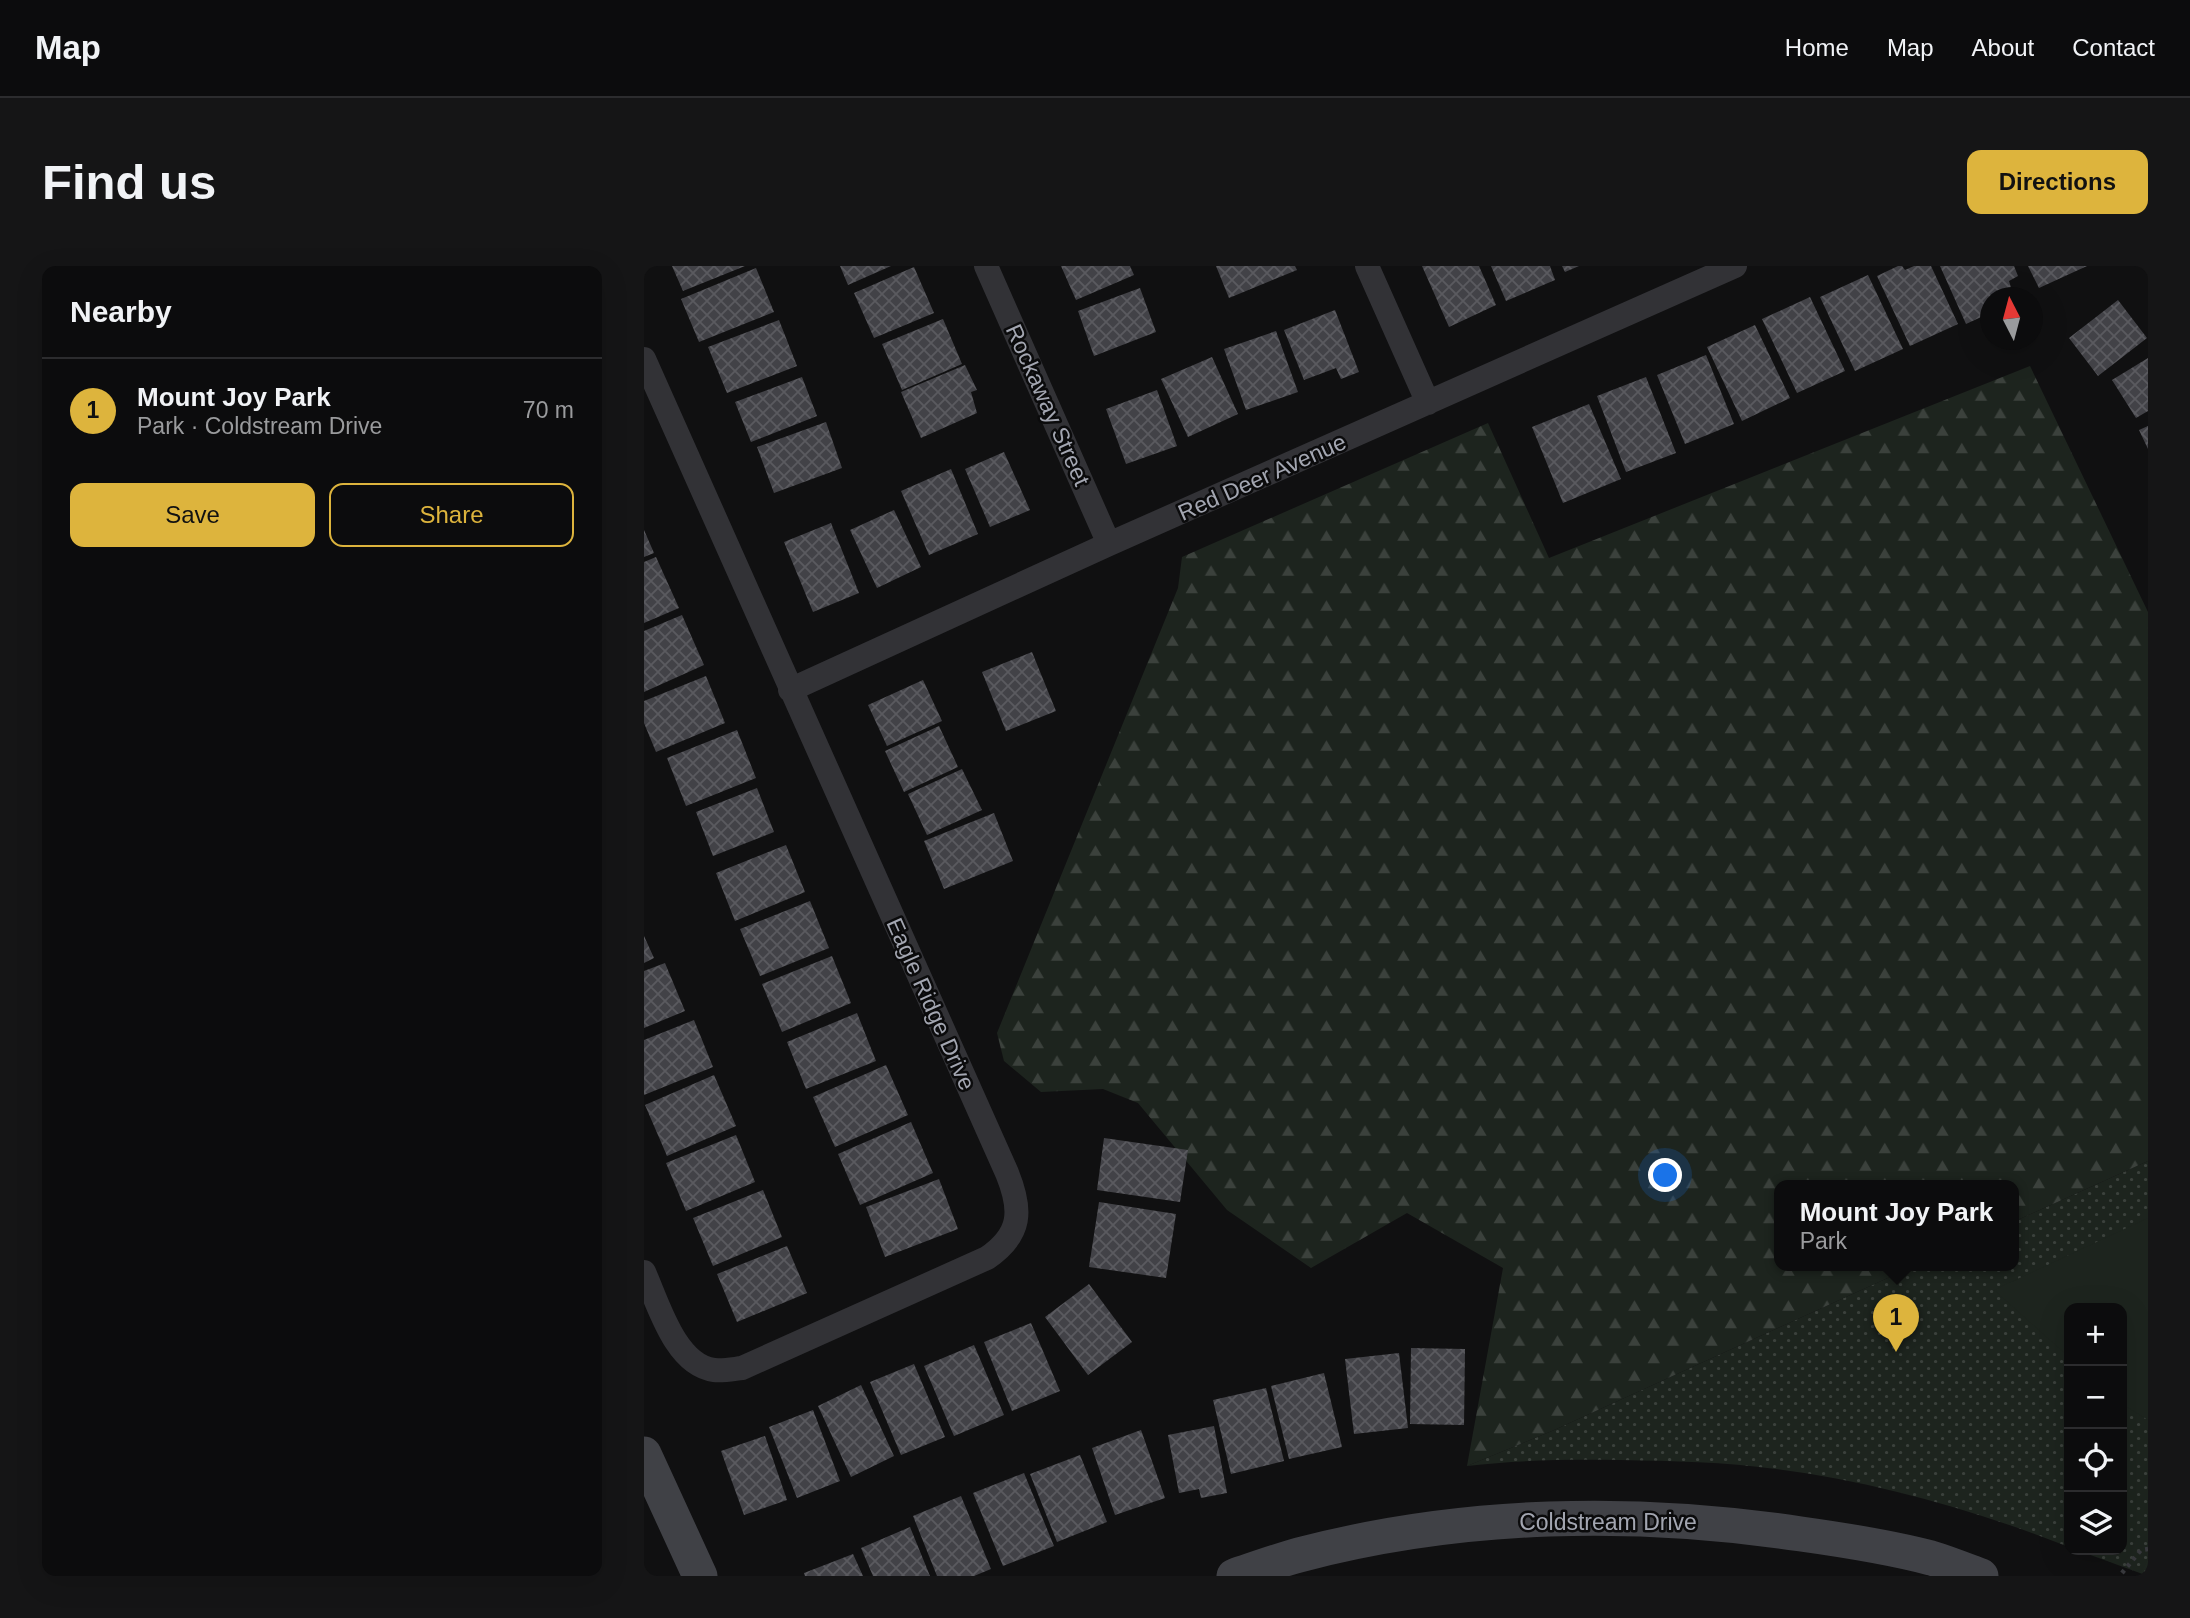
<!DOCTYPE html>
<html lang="en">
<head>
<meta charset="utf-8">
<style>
  :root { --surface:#0c0c0d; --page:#151516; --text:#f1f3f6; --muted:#9a9b9d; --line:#2c2c2e; --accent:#ddb43d }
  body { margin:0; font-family:Arial,sans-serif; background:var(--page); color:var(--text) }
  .controls { position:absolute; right:21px; bottom:21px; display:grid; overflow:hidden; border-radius:14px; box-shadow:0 7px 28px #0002 }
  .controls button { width:63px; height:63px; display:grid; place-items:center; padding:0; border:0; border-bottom:2px solid var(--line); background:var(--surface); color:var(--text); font:35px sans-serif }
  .compass { position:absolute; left:1336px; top:21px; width:63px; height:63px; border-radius:50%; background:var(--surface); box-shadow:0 7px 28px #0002; rotate:354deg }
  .you { position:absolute; left:1022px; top:910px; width:24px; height:24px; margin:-18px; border:5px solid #fff; border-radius:50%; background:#1a73e8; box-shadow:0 0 0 10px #1a73e833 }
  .badge { display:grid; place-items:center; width:46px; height:46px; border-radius:50%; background:var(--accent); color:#111; font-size:23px; font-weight:700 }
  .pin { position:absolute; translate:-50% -58px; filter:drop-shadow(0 2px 4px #0008) }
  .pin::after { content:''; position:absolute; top:37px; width:24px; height:21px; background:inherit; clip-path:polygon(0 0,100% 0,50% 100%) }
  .popup { position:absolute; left:1130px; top:914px; width:245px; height:91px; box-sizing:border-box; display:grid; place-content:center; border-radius:14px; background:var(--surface); filter:drop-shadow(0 2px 5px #0005); font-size:23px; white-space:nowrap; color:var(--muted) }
  .popup b { font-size:26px; color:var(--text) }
  .popup::after { content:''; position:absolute; left:50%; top:100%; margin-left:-14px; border:14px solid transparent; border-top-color:var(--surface) }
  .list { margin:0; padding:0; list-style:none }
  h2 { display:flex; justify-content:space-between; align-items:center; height:91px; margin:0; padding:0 28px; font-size:30px }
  h2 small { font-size:23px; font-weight:400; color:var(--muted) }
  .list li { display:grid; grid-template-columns:46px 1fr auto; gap:21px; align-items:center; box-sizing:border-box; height:105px; padding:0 28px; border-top:2px solid var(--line) }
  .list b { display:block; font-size:26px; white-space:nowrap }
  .list p { margin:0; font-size:23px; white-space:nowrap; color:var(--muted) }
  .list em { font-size:23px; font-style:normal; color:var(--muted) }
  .actions { display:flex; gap:14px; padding:21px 28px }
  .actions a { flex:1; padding:16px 0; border:2px solid var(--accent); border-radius:14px; text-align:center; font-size:24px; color:var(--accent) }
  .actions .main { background:var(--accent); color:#111 }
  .icon { flex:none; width:38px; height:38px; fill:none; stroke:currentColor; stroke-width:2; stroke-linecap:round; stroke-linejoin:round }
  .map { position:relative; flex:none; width:1504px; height:1310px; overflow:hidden; border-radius:14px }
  header { display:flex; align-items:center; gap:42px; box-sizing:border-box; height:98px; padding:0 35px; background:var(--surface); border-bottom:2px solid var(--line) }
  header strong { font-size:33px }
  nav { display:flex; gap:38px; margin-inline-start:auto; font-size:24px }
  .intro { display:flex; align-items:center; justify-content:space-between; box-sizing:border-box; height:168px; padding:0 42px }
  h1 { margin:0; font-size:49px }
  .button { padding:18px 32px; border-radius:14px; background:var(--accent); color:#111; font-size:24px; font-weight:700 }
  main { display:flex; gap:42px; padding:0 42px }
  aside { flex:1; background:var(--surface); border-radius:14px; box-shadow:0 7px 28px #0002 }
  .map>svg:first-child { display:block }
  .grass { fill:url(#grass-dots) }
  .forest { fill:url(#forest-firs) }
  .garden { fill:#1d241e }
  .building { fill:url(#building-cross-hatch) }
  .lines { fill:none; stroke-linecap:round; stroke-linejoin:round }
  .path { stroke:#38393d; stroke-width:4.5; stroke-dasharray:3.5 5; stroke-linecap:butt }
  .street { stroke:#323236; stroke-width:24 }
  .secondary { stroke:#404146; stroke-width:35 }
  .labels { text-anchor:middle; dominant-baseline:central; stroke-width:5; stroke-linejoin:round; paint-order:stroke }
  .street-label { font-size:23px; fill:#a3a6b1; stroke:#0b0b0c }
</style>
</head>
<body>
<header>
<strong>Map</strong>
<nav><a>Home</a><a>Map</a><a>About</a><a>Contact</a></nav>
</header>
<div class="intro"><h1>Find us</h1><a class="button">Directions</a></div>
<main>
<aside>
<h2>Nearby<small></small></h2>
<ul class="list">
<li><span class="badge">1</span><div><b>Mount Joy Park</b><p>Park · Coldstream Drive</p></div><em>70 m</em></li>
</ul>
<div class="actions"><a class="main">Save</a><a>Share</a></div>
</aside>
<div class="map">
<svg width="1504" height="1310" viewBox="0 0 1504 1310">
  <defs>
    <pattern id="grass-dots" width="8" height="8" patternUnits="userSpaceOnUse" patternTransform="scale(1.75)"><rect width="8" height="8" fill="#1d241e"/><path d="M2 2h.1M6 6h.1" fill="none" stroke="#3b413c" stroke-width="1.8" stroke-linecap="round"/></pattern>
    <pattern id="forest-firs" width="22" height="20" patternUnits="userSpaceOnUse" patternTransform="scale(1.75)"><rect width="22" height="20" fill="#1d241e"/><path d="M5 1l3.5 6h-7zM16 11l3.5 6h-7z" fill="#3b413c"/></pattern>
    <pattern id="building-cross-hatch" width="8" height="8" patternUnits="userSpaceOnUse" patternTransform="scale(1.75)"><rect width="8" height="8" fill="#424247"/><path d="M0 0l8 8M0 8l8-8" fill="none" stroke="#5a5a5f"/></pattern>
  </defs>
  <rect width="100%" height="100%" fill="#101011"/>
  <path class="grass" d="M 1504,895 L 1504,1310 L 1433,1284 L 1478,1284 L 1478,1042 L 1425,1042 L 1425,1281 C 1331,1244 1232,1216 1132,1203 C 1081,1196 1029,1195 977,1194 C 926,1193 874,1194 823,1200 L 908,1165 L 1270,1000 L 1369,1000 L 1369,956 Z"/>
  <path class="forest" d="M 1386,100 L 1504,346 L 1504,895 L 1369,956 L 1369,920 L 1135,920 L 1135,1000 L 1270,1000 L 908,1165 L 823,1200 L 859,1002 L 763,947 L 667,1002 L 583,944 L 494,837 L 459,823 L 397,826 L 360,795 L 353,767 L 534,322 L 538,291 L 844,157 L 905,292 Z"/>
  <path class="garden" d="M 1504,952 L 1504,1154 L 1478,1138 L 1478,1042 L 1425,1042 L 1425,1091 L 1350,1024 Z"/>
  <path class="building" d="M 28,0 L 101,0 L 39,25 Z
    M 196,0 L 247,0 L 204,19 Z
    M 417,0 L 486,0 L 490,9 L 432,34 Z
    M 572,0 L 651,0 L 653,4 L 585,32 Z
    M 778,0 L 835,0 L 852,39 L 805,61 Z
    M 847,0 L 906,0 L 911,14 L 862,35 Z
    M 918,0 L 935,0 L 921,6 Z
    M 1254,0 L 1258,0 L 1261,4 L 1270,0 L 1287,0 L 1314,58 L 1266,80 L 1233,10 Z
    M 1296,0 L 1370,0 L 1374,10 L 1365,15 L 1370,32 L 1346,32 L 1346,47 L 1322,58 Z
    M 1384,0 L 1443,0 L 1395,22 Z
    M 270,1 L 290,47 L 230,72 L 210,27 Z
    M 112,2 L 130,46 L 55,76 L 37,33 Z
    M 1224,9 L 1259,83 L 1211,105 L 1176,31 Z
    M 496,22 L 512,66 L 450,90 L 434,45 Z
    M 1166,31 L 1201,105 L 1153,127 L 1118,53 Z
    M 1474,34 L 1503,72 L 1454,110 L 1425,72 Z
    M 691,44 L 715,106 L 697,113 L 692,102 L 660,114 L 640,64 Z
    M 299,53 L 318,98 L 258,124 L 238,78 Z
    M 135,54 L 153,100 L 83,127 L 64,81 Z
    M 1111,59 L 1146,132 L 1098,155 L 1063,81 Z
    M 632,65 L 654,126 L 602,144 L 580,83 Z
    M 1062,89 L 1090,158 L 1041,178 L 1013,109 Z
    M 568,91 L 594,148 L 544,171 L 517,113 Z
    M 1504,92 L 1504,145 L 1492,152 L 1468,114 Z
    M 321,99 L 333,124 L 327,126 L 333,147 L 277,172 L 257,126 Z
    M 158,111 L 173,150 L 107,176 L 91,136 Z
    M 1002,111 L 1032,187 L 982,206 L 953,130 Z
    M 513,124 L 533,180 L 482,198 L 462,143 Z
    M 945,138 L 977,213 L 919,237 L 888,161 Z
    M 182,156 L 198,202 L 130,227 L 113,181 Z
    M 1504,160 L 1504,183 L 1495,164 Z
    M 360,186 L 386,244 L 346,261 L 321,203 Z
    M 307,203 L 334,268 L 285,289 L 257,225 Z
    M 250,244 L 277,301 L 233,322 L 206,264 Z
    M 187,257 L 215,327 L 169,346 L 140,276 Z
    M 0,264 L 10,287 L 0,291 Z
    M 12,291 L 35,342 L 0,357 L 0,296 Z
    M 38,349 L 60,399 L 0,426 L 0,365 Z
    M 388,386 L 412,445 L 362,465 L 338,406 Z
    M 62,410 L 81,457 L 12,486 L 0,457 L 0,435 Z
    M 279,414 L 298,455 L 243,480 L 224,439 Z
    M 295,460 L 314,501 L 260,526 L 241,485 Z
    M 93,464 L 112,512 L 42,540 L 23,492 Z
    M 318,503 L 338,544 L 283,569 L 264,528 Z
    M 113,522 L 130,566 L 69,590 L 52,546 Z
    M 350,547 L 369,595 L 300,623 L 280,575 Z
    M 142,579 L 161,626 L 91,655 L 72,607 Z
    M 166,635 L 185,682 L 116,710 L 96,663 Z
    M 0,670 L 10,692 L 0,697 Z
    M 188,690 L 207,737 L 138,766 L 118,718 Z
    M 21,697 L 41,745 L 0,762 L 0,705 Z
    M 213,747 L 232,795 L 162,823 L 143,776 Z
    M 50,754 L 69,801 L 0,829 L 0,774 Z
    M 242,799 L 264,849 L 191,881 L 169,831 Z
    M 70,809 L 92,860 L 23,890 L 1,839 Z
    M 267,856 L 289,907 L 216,939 L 194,888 Z
    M 92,869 L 111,916 L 42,945 L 22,897 Z
    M 460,872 L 544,884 L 536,936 L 453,924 Z
    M 295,913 L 314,963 L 241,991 L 222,941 Z
    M 119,924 L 138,971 L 69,1000 L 49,952 Z
    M 455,936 L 532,948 L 522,1012 L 445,1001 Z
    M 143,980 L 163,1027 L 93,1056 L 73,1008 Z
    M 445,1018 L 488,1076 L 444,1109 L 401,1051 Z
    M 387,1057 L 416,1125 L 368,1145 L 340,1076 Z
    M 330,1079 L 360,1149 L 310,1170 L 280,1100 Z
    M 767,1082 L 821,1083 L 820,1159 L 766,1158 Z
    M 755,1087 L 764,1162 L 710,1168 L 701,1093 Z
    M 270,1098 L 301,1171 L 257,1189 L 226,1116 Z
    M 680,1107 L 698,1181 L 645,1193 L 627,1120 Z
    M 217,1119 L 250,1190 L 207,1211 L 174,1140 Z
    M 622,1122 L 640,1195 L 587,1208 L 569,1134 Z
    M 169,1144 L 196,1215 L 153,1232 L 125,1161 Z
    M 570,1160 L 583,1227 L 557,1232 L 555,1223 L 535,1227 L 524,1169 Z
    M 497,1164 L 521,1232 L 471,1249 L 448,1182 Z
    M 121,1170 L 143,1234 L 100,1249 L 77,1185 Z
    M 436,1189 L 463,1256 L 413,1276 L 386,1208 Z
    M 380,1207 L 410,1280 L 359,1300 L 329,1227 Z
    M 317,1230 L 347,1303 L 330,1310 L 293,1310 L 269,1250 Z
    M 266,1261 L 286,1310 L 229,1310 L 217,1282 Z
    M 209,1288 L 219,1310 L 161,1310 L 160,1307 Z"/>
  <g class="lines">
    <path class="path" d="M 1478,1307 L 1497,1284 L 1504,1283"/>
    <path class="street" d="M 342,0 L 465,278
      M 723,0 L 784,137
      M 0,93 L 363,907 C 378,944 378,968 343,992 L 98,1102 C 89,1103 79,1105 70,1104 C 31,1099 14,1037 0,1006
      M 146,424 L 465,278 L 1091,0"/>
    <path class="secondary" d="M 0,1188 L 56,1310
      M 590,1310 C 611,1303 633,1295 655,1289 C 818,1246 991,1243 1157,1268 C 1200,1274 1245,1281 1287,1292 C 1304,1297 1321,1304 1337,1310"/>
  </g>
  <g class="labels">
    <g class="street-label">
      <text transform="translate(404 139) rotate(66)">Rockaway Street</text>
      <text transform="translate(618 211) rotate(-24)">Red Deer Avenue</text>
      <text transform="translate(287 738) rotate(66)">Eagle Ridge Drive</text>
      <text x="964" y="1256">Coldstream Drive</text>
    </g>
  </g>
</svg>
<div class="controls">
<button>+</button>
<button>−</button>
<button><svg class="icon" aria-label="locate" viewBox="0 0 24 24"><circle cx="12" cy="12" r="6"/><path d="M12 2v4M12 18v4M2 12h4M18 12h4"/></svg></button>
<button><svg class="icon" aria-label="layers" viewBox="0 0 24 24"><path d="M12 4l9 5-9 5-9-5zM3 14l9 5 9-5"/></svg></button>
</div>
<svg class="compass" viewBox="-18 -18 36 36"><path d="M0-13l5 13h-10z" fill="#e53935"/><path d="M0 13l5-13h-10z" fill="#9a9b9d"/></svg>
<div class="you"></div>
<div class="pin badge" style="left:1252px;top:1086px">1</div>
<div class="popup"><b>Mount Joy Park</b>Park</div>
</div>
</main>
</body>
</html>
